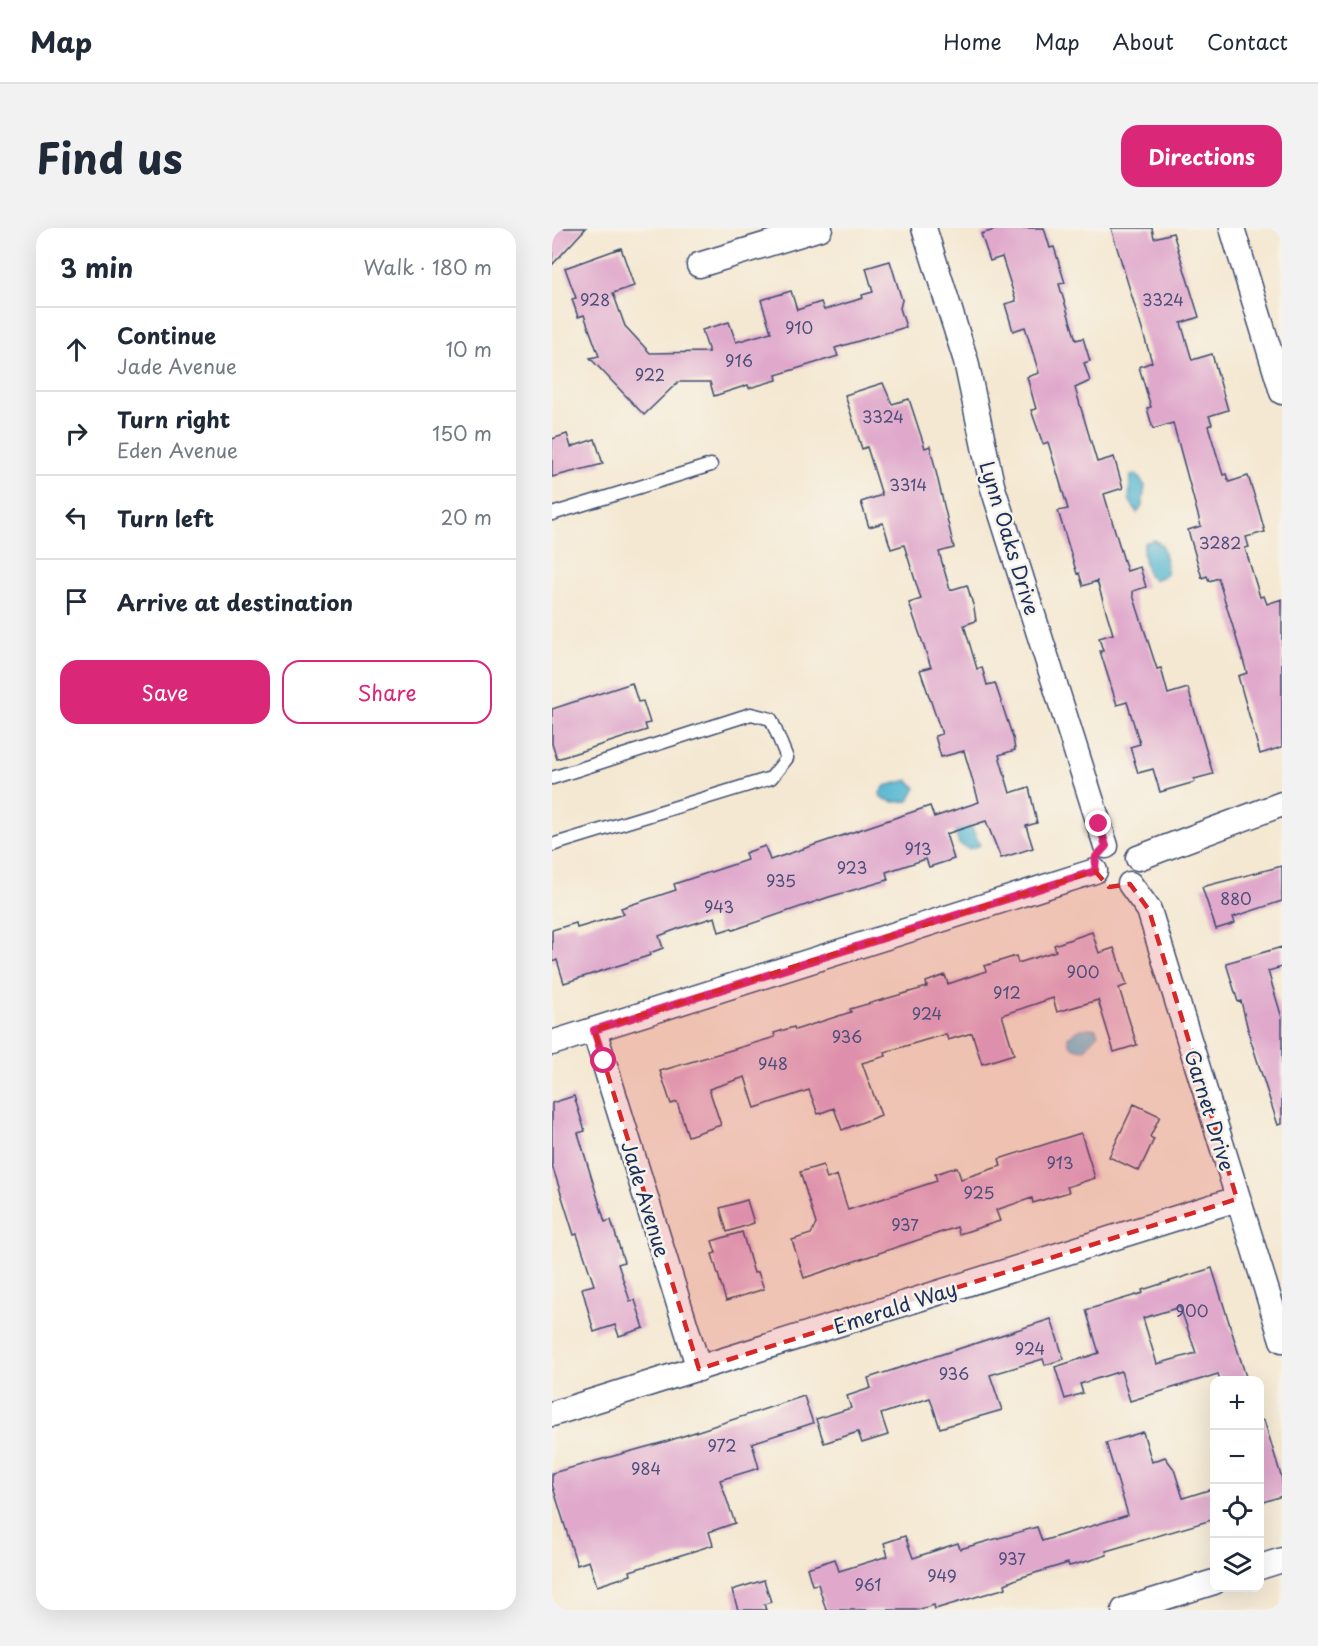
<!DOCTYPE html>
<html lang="en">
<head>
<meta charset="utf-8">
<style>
  :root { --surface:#fff; --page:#f2f2f3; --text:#1f2937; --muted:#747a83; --line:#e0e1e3; --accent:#db2777 }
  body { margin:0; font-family:"Playpen Sans",sans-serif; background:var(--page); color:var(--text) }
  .controls { position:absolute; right:18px; bottom:18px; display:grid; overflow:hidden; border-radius:12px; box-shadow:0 6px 24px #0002 }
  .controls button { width:54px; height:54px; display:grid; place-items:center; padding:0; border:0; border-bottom:2px solid var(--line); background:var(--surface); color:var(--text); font:30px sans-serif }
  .stop { position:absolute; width:18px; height:18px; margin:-14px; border:4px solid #db2777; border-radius:50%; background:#fff }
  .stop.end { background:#db2777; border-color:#fff; box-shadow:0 2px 6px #0008 }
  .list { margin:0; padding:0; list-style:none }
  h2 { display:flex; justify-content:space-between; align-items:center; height:78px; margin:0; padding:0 24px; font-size:26px }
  h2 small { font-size:20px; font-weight:400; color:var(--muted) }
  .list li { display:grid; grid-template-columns:39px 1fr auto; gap:18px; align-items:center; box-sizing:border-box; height:84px; padding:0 24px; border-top:2px solid var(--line) }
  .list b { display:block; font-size:22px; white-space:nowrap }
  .list p { margin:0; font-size:20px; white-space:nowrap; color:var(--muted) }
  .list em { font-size:20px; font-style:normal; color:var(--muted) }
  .actions { display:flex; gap:12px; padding:18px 24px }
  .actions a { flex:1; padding:14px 0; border:2px solid var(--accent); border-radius:18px; text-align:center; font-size:21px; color:var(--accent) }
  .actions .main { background:var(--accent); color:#fff }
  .icon { flex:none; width:33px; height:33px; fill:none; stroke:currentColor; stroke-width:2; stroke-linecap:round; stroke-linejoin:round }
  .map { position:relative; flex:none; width:730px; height:1382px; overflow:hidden; border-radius:18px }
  header { display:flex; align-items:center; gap:36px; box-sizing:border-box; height:84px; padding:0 30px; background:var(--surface); border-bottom:2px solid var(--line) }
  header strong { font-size:28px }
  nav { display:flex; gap:33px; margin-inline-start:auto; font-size:21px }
  .intro { display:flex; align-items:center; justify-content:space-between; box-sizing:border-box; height:144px; padding:0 36px }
  h1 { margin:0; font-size:42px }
  .button { padding:15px 27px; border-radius:18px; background:var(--accent); color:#fff; font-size:21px; font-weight:700 }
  main { display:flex; gap:36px; padding:0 36px }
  aside { flex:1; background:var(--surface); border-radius:18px; box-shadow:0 6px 24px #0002 }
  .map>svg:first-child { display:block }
  .water { fill:#52b6d1; stroke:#367298; stroke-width:1.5 }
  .building { fill:#e0a9cc; fill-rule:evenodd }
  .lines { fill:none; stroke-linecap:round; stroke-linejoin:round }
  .lane-casing { stroke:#3c4b6f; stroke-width:15 }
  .street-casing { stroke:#3c4b6f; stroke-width:27 }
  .lane { stroke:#fff; stroke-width:12 }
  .street { stroke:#fff; stroke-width:24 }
  .route { stroke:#db2777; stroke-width:8 }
  .marked { fill:#d62828; fill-opacity:0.2; stroke:#d62828; stroke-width:4.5; stroke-dasharray:12 8; stroke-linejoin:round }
  .labels { text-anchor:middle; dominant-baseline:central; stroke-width:5; stroke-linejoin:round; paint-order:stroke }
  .number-label { font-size:16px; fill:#4c4e7a }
  .street-label { font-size:20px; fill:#1b2f5e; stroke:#f7f3e8 }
</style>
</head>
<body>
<header>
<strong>Map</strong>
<nav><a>Home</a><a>Map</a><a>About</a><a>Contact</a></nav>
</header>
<div class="intro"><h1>Find us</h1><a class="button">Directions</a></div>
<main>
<aside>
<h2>3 min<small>Walk · 180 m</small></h2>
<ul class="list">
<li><svg class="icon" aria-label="ahead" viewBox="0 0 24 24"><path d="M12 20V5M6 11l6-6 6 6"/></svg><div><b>Continue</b><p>Jade Avenue</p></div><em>10 m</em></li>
<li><svg class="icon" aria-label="right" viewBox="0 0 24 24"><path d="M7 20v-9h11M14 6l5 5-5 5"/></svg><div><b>Turn right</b><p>Eden Avenue</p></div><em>150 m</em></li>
<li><svg class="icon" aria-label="left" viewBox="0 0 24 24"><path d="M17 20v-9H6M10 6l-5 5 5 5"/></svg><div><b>Turn left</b></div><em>20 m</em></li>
<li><svg class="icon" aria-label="arrive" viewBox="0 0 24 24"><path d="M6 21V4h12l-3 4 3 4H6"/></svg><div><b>Arrive at destination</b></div></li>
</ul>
<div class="actions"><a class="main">Save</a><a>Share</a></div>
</aside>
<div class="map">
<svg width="730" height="1382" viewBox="0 0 730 1382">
  <rect width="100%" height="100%" fill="#f7f3e8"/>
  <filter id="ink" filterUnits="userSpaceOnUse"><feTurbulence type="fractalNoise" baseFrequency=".0167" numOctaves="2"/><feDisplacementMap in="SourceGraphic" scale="12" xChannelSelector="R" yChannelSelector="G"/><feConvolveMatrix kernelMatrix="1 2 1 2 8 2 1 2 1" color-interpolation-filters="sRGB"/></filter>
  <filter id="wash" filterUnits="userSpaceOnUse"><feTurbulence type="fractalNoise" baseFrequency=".008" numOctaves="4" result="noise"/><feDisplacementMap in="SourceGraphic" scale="24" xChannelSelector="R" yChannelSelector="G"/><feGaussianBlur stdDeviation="1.35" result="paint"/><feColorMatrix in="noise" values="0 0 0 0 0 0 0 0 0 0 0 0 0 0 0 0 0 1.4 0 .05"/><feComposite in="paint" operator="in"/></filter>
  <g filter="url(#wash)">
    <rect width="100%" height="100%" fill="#f4e8d2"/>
    <path class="water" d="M 584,246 L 593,258 L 590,278 L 585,285 L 577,271 L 579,247 Z
      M 602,312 L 610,317 L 615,337 L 614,347 L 602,352 L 596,347 L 591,326 L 592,315 Z
      M 356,552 L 364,560 L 357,573 L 342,574 L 329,570 L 328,565 L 333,558 Z
      M 416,592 L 428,617 L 417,621 L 407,616 L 400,593 Z
      M 539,800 L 544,801 L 546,806 L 532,822 C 522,821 517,819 516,809 L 529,801 Z"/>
    <g id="blocks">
      <path class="building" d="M 0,0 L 34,0 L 0,37 Z
        M 449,0 L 492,0 L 498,20 L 502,19 L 513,55 L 507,56 L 524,112 L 531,110 L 538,133 L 532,135 L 538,153 L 523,160 L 545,234 L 562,229 L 571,260 L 552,266 L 575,343 L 588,339 L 594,359 L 581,363 L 581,367 L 605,441 L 609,440 L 616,466 L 636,460 L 661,546 L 642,551 L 643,554 L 608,564 L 601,541 L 586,545 L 578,519 L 588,516 L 575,474 L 565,477 L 548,423 L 551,423 L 547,410 L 561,406 L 545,353 L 531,358 L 527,345 L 525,346 L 506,283 L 516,281 L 496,214 L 491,216 L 479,182 L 484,181 L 475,149 L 487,145 L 473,99 L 461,103 L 453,76 L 464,73 L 450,29 L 438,33 L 429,6 Z
        M 559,0 L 600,0 L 602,10 L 621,5 L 647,89 L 629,95 L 640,132 L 660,126 L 676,182 L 657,188 L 660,196 L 656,198 L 671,247 L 674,246 L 677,254 L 696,248 L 706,279 L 713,304 L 694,309 L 697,319 L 693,320 L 708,369 L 712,368 L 715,376 L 730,371 L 730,519 L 708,526 L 686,448 L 695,445 L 666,350 L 657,353 L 655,348 L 650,350 L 636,302 L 649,298 L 621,195 L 601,201 L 595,180 L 599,179 L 587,139 L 600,134 Z
        M 69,20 L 82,58 L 61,65 L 73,98 L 98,125 L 157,124 L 150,102 L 177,94 L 184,114 L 219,104 L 209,72 L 239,63 L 245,82 L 269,74 L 272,82 L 311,70 L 310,67 L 321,64 L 314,40 L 338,33 L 350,72 L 348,80 L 354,99 L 283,120 L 286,128 L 224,147 L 225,152 L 197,160 L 196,157 L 162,168 L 158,154 L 126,154 L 92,187 L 38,130 L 47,128 L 32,87 L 26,89 L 20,71 L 24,70 L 13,40 Z
        M 331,155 L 340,176 L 357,171 L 373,220 L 378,218 L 402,320 L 387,324 L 398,362 L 415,357 L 422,380 L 424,393 L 412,397 L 425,441 L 430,439 L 435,457 L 443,455 L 461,510 L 463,522 L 447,527 L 458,565 L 477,559 L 485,595 L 474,598 L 481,620 L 449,630 L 434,593 L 394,606 L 402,631 L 377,639 L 374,631 L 334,644 L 336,652 L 277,669 L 181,702 L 180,700 L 167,704 L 163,689 L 128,700 L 107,708 L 111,720 L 98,725 L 99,727 L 12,755 L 5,732 L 0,734 L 0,702 L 24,695 L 25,700 L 72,686 L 69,680 L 124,662 L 122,656 L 195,632 L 193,625 L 213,618 L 218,632 L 378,578 L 382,589 L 427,574 L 412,523 L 389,529 L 383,508 L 390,506 L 368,442 L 379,439 L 357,375 L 369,371 L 352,317 L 339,321 L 331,295 L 317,299 L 309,274 L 330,267 L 315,219 L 310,221 L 293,167 Z
        M 15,206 L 19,219 L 43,211 L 51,236 L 0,249 L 0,211 Z
        M 80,455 L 86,474 L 91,473 L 98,495 L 93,496 L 95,502 L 5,531 L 0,516 L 0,481 Z
        M 730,638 L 730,673 L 681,689 L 683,695 L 664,701 L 650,659 Z
        M 540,704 L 547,725 L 562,720 L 575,757 L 567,760 L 585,817 L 562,824 L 546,772 L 505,784 L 501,770 L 450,787 L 462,826 L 430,836 L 420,805 L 396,812 L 394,806 L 333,824 L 334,828 L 310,835 L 329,887 L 290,902 L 282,880 L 266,886 L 257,862 L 203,880 L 193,849 L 157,861 L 169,897 L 136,908 L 125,874 L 119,876 L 108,843 L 223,809 L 222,805 L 242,799 L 243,802 L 299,784 L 298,781 L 375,759 L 374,754 L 393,747 L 396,756 L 434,743 L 432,738 L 464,728 L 466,735 L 504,723 L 502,717 Z
        M 730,719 L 730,739 L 716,743 L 730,790 L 730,896 L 726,897 L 698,810 L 689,773 L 686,774 L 674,735 Z
        M 22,868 L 33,903 L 26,905 L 53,994 L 59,992 L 72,1034 L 66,1036 L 78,1073 L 83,1072 L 92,1100 L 67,1108 L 63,1097 L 42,1104 L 30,1060 L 42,1057 L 25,1006 L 22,1007 L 0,937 L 0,875 Z
        M 582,876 L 608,888 L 598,909 L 602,911 L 587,943 L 557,929 Z
        M 529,905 L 543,950 L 515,959 L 517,964 L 481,975 L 480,970 L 444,982 L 448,993 L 407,1006 L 405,999 L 252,1050 L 240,1012 L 259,1006 L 264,996 L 248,944 L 271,937 L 275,951 L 285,947 L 296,982 L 385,953 L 383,946 L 405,939 L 409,951 L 449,938 L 447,931 Z
        M 195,972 L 202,995 L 175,1004 L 168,980 Z
        M 190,1004 L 202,1045 L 206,1044 L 212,1061 L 174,1073 L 160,1026 L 164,1025 L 160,1013 Z
        M 660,1040 L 695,1152 L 668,1152 L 666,1146 L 578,1173 L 569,1143 L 528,1156 L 531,1165 L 513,1171 L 503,1139 L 547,1125 L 534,1082 L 591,1065 L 590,1062 ZM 628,1079 L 644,1125 L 605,1136 L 591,1090 Z
        M 499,1091 L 512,1131 L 493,1137 L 491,1131 L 438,1147 L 450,1182 L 388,1200 L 378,1170 L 329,1186 L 336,1207 L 310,1215 L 306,1204 L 272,1215 L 264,1191 L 299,1180 L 295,1168 L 319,1160 L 316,1150 Z
        M 252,1168 L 261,1195 L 200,1215 L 207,1240 L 168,1252 L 183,1295 L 157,1304 L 161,1317 L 78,1343 L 79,1347 L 45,1358 L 37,1333 L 25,1337 L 0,1256 L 0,1245 L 116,1213 Z
        M 712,1192 L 730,1251 L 730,1268 L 708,1275 L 708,1193 Z
        M 591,1204 L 600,1234 L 613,1229 L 622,1241 L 631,1270 L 663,1260 L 663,1291 L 554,1323 L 555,1327 L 536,1333 L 517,1338 L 516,1335 L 467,1350 L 453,1356 L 454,1360 L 383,1381 L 382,1377 L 365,1382 L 274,1382 L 266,1356 L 260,1357 L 255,1340 L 283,1331 L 287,1343 L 336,1328 L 332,1315 L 353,1308 L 361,1330 L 406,1315 L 408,1321 L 485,1299 L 490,1313 L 576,1287 L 554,1215 Z
        M 212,1352 L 219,1374 L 212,1376 L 214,1382 L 186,1382 L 180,1362 Z"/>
    </g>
  </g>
  <g filter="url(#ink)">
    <use href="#blocks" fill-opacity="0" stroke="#3c4b6f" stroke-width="1.5"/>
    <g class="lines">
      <defs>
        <path id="lane" d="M 0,286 L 159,237
          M 0,550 L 199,486 L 219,491 L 235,530 L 219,550 L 0,617"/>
        <path id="street" d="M 372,0 L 414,133 L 440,257 L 554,618
          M 680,0 L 730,164
          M 147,37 L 268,0
          M 586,630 L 730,576
          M 578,656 L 597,682 L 730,1112
          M 42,802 L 147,1141
          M 0,815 L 543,643
          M 0,1186 L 685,971
          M 708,1339 L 730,1332
          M 572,1382 L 662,1354"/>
      </defs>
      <use href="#lane" class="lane-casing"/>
      <use href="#street" class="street-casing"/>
      <use href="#lane" class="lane"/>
      <use href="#street" class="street"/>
    </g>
  </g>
  <g class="lines" filter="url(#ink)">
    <path class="route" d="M 52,833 L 42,802 L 543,643 L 544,629 L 554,618 L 547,596"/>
  </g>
  <path class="marked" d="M 543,643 L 557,659 L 578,656 L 597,682 L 685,971 L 147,1141 L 42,802 Z"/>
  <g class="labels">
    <g class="number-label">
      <text x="43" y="71">928</text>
      <text x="611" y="71">3324</text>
      <text x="247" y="99">910</text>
      <text x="187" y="132">916</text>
      <text x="98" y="146">922</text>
      <text x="331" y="188">3324</text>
      <text x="356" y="256">3314</text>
      <text x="668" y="314">3282</text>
      <text x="366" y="620">913</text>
      <text x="300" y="639">923</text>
      <text x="229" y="652">935</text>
      <text x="684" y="670">880</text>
      <text x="167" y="678">943</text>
      <text x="531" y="743">900</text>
      <text x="455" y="764">912</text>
      <text x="375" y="785">924</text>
      <text x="295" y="808">936</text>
      <text x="221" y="835">948</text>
      <text x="508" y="934">913</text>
      <text x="427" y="964">925</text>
      <text x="353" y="996">937</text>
      <text x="640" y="1082">900</text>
      <text x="478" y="1120">924</text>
      <text x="402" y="1145">936</text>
      <text x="170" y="1217">972</text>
      <text x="94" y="1240">984</text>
      <text x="460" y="1330">937</text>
      <text x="390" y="1347">949</text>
      <text x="316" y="1356">961</text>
    </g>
    <g class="street-label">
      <text transform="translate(458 310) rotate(73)">Lynn Oaks Drive</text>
      <text transform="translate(658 882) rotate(73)">Garnet Drive</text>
      <text transform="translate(94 971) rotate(73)">Jade Avenue</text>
      <text transform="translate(343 1079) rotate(-18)">Emerald Way</text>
    </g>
  </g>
</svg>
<div class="controls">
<button>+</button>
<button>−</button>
<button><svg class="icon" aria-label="locate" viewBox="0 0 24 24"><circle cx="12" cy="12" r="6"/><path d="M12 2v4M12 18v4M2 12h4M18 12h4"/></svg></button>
<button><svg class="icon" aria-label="layers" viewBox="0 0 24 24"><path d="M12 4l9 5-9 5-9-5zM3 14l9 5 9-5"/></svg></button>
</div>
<div class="stop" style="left:52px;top:833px"></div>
<div class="stop end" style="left:547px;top:596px"></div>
</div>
</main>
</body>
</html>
